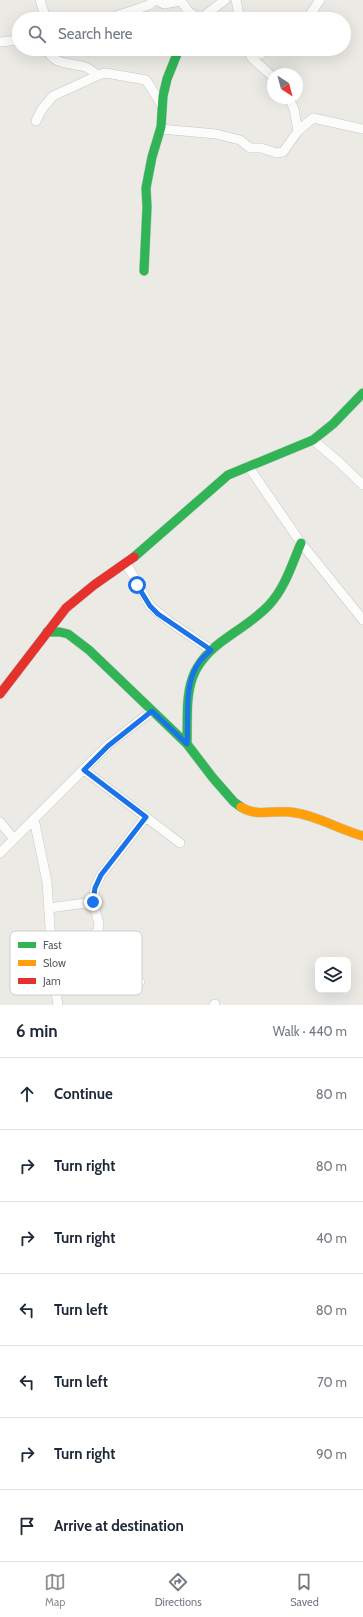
<!DOCTYPE html>
<html lang="en">
<head>
<meta charset="utf-8">
<style>
  :root { --surface:#fff; --page:#f6f6f7; --text:#1f2937; --muted:#747a83; --line:#e0e1e3; --accent:#8d8f90 }
  body { margin:0; font-family:Cabin,sans-serif; background:var(--page); color:var(--text) }
  .controls { position:absolute; right:12px; bottom:12px; display:grid; overflow:hidden; border-radius:8px; box-shadow:0 4px 16px #0002 }
  .controls button { width:36px; height:36px; display:grid; place-items:center; padding:0; border:0; border-bottom:1px solid var(--line); background:var(--surface); color:var(--text); font:20px sans-serif }
  .compass { position:absolute; left:267px; top:68px; width:36px; height:36px; border-radius:50%; background:var(--surface); box-shadow:0 4px 16px #0002; rotate:144deg }
  .stop { position:absolute; width:12px; height:12px; margin:-9px; border:3px solid #1a73e8; border-radius:50%; background:#fff }
  .stop.end { background:#1a73e8; border-color:#fff; box-shadow:0 1px 4px #0008 }
  .list { margin:0; padding:0; list-style:none }
  h2 { display:flex; justify-content:space-between; align-items:center; height:52px; margin:0; padding:0 16px; font-size:17px }
  h2 small { font-size:13px; font-weight:400; color:var(--muted) }
  .list li { display:grid; grid-template-columns:26px 1fr auto; gap:12px; align-items:center; box-sizing:border-box; height:72px; padding:0 16px; border-top:1px solid var(--line) }
  .list b { display:block; font-size:15px; white-space:nowrap }
  .list em { font-size:13px; font-style:normal; color:var(--muted) }
  .icon { flex:none; width:22px; height:22px; fill:none; stroke:currentColor; stroke-width:2; stroke-linecap:round; stroke-linejoin:round }
  .map { position:relative; flex:none; width:363px; height:1005px; overflow:hidden }
  .search { position:absolute; background:var(--surface); box-shadow:0 4px 16px #0002; left:12px; right:12px; top:12px; height:44px; display:flex; align-items:center; gap:10px; box-sizing:border-box; padding:0 14px; border-radius:22px; color:var(--muted); font-size:15px }
  .sheet { height:556px; background:var(--surface) }
  nav { display:flex; justify-content:space-around; align-items:center; box-sizing:border-box; height:56px; border-top:1px solid var(--line); background:var(--surface); font-size:11px; color:var(--muted) }
  nav a { display:grid; justify-items:center; gap:2px }
  nav .on { color:var(--accent) }
  .map>svg:first-child { display:block }
  .lines { fill:none; stroke-linecap:round; stroke-linejoin:round }
  .street-casing { stroke:#c7c7c6; stroke-width:10 }
  .fast-casing { stroke:#c8c8c7; stroke-width:10 }
  .slow-casing { stroke:#c8c8c7; stroke-width:10 }
  .jam-casing { stroke:#c8c8c7; stroke-width:10 }
  .street { stroke:#fcfcfb; stroke-width:9 }
  .fast { stroke:#30b455; stroke-width:9 }
  .slow { stroke:#ff9f0a; stroke-width:9 }
  .jam { stroke:#e5322d; stroke-width:9 }
  .route { stroke:#1a73e8; stroke-width:5 }
  .key { fill:#fff; stroke:#cecfd0; stroke-width:1 }
  .key-label { font-size:11px; fill:#5b5e63 }
</style>
</head>
<body>
<div class="map">
<svg width="363" height="1005" viewBox="0 0 363 1005">
  <rect width="100%" height="100%" fill="#ebeae5"/>
  <g class="lines">
    <defs>
      <path id="street" d="M 40,0 L 46,19
        M 156,0 L 164,4 L 181,1 L 189,12 L 200,19
        M 236,0 L 240,19
        M 107,19 L 149,5 L 155,0
        M 200,19 L 225,0
        M 307,19 L 320,0
        M 0,42 L 19,40
        M 47,49 C 54,66 70,62 85,67 C 89,68 94,73 98,75
        M 247,49 L 252,58 L 273,77
        M 247,50 L 261,54 L 268,49
        M 289,98 L 294,109 L 298,131
        M 36,121 L 42,109 L 53,96 L 101,74 L 106,73 L 146,80 L 162,105
        M 161,129 L 216,134 L 240,140 L 250,148 L 261,148 L 277,153 L 283,152 L 298,131 L 313,118 L 363,129
        M 313,440 L 339,462 L 363,485
        M 248,466 L 301,543 L 363,620
        M 126,563 L 150,606 L 170,622 L 211,650
        M 84,770 L 180,843
        M 34,819 L 47,882 L 53,973 L 58,1005
        M 0,822 L 14,839
        M 0,853 L 108,745 L 152,711
        M 49,908 L 93,902
        M 76,952 L 99,958 L 121,975 L 140,982
        M 53,973 L 92,938 L 98,930 L 99,924 L 93,902 L 95,888 L 101,875 L 146,817
        M 214,1005 L 215,1004"/>
      <path id="fast" d="M 144,271 L 147,207 L 146,188 L 152,157 L 161,127 L 163,96 L 167,79 L 179,49
        M 134,557 L 228,475 L 313,440 L 333,424 L 363,393
        M 47,632 L 60,632 L 68,634 L 89,650 L 187,744 L 213,778 L 234,802 L 241,807
        M 187,744 C 188,695 182,668 228,637 C 242,627 257,618 269,605 C 285,588 292,564 301,543"/>
      <path id="slow" d="M 241,807 C 256,817 274,810 290,812 C 316,815 338,829 363,836"/>
      <path id="jam" d="M 0,694 L 66,608 L 94,585 L 134,557"/>
    </defs>
    <use href="#street" class="street-casing"/>
    <use href="#fast" class="fast-casing"/>
    <use href="#slow" class="slow-casing"/>
    <use href="#jam" class="jam-casing"/>
    <use href="#street" class="street"/>
    <use href="#fast" class="fast"/>
    <use href="#slow" class="slow"/>
    <use href="#jam" class="jam"/>
  </g>
  <g class="lines">
    <path class="route" d="M 93,902 L 95,888 L 101,875 L 146,817 L 84,770 L 108,746 L 152,711 L 187,744 C 189,718 183,683 200,661 C 203,657 207,654 211,650 L 158,614 L 150,606 L 137,585"/>
  </g>
  <rect x="10" y="931" width="132" height="64" rx="6" class="key"/>
  <rect x="18" y="942" width="18" height="6" fill="#30b455"/>
  <rect x="18" y="960" width="18" height="6" fill="#ff9f0a"/>
  <rect x="18" y="978" width="18" height="6" fill="#e5322d"/>
  <g class="key-label">
    <text x="43" y="949">Fast</text>
    <text x="43" y="967">Slow</text>
    <text x="43" y="985">Jam</text>
  </g>
</svg>
<div class="controls">
<button><svg class="icon" aria-label="layers" viewBox="0 0 24 24"><path d="M12 4l9 5-9 5-9-5zM3 14l9 5 9-5"/></svg></button>
</div>
<svg class="compass" viewBox="-18 -18 36 36"><path d="M0-13l5 13h-10z" fill="#e53935"/><path d="M0 13l5-13h-10z" fill="#747a83"/></svg>
<div class="stop" style="left:137px;top:585px"></div>
<div class="stop end" style="left:93px;top:902px"></div>
<div class="search"><svg class="icon" aria-label="search" viewBox="0 0 24 24"><circle cx="10" cy="10" r="6"/><path d="M15 15l6 6"/></svg>Search here</div>
</div>
<section class="sheet">
<h2>6 min<small>Walk · 440 m</small></h2>
<ul class="list">
<li><svg class="icon" aria-label="ahead" viewBox="0 0 24 24"><path d="M12 20V5M6 11l6-6 6 6"/></svg><div><b>Continue</b></div><em>80 m</em></li>
<li><svg class="icon" aria-label="right" viewBox="0 0 24 24"><path d="M7 20v-9h11M14 6l5 5-5 5"/></svg><div><b>Turn right</b></div><em>80 m</em></li>
<li><svg class="icon" aria-label="right" viewBox="0 0 24 24"><path d="M7 20v-9h11M14 6l5 5-5 5"/></svg><div><b>Turn right</b></div><em>40 m</em></li>
<li><svg class="icon" aria-label="left" viewBox="0 0 24 24"><path d="M17 20v-9H6M10 6l-5 5 5 5"/></svg><div><b>Turn left</b></div><em>80 m</em></li>
<li><svg class="icon" aria-label="left" viewBox="0 0 24 24"><path d="M17 20v-9H6M10 6l-5 5 5 5"/></svg><div><b>Turn left</b></div><em>70 m</em></li>
<li><svg class="icon" aria-label="right" viewBox="0 0 24 24"><path d="M7 20v-9h11M14 6l5 5-5 5"/></svg><div><b>Turn right</b></div><em>90 m</em></li>
<li><svg class="icon" aria-label="arrive" viewBox="0 0 24 24"><path d="M6 21V4h12l-3 4 3 4H6"/></svg><div><b>Arrive at destination</b></div></li>
</ul>
</section>
<nav>
<a class="on"><svg class="icon" aria-label="map" viewBox="0 0 24 24"><path d="M3 6l6-2 6 2 6-2v14l-6 2-6-2-6 2zM9 4v14M15 6v14"/></svg>Map</a>
<a><svg class="icon" aria-label="directions" viewBox="0 0 24 24"><path d="M12 3l9 9-9 9-9-9zM9 14v-3h6M13 9l2 2-2 2"/></svg>Directions</a>
<a><svg class="icon" aria-label="saved" viewBox="0 0 24 24"><path d="M7 4h10v16l-5-4-5 4z"/></svg>Saved</a>
</nav>
</body>
</html>
